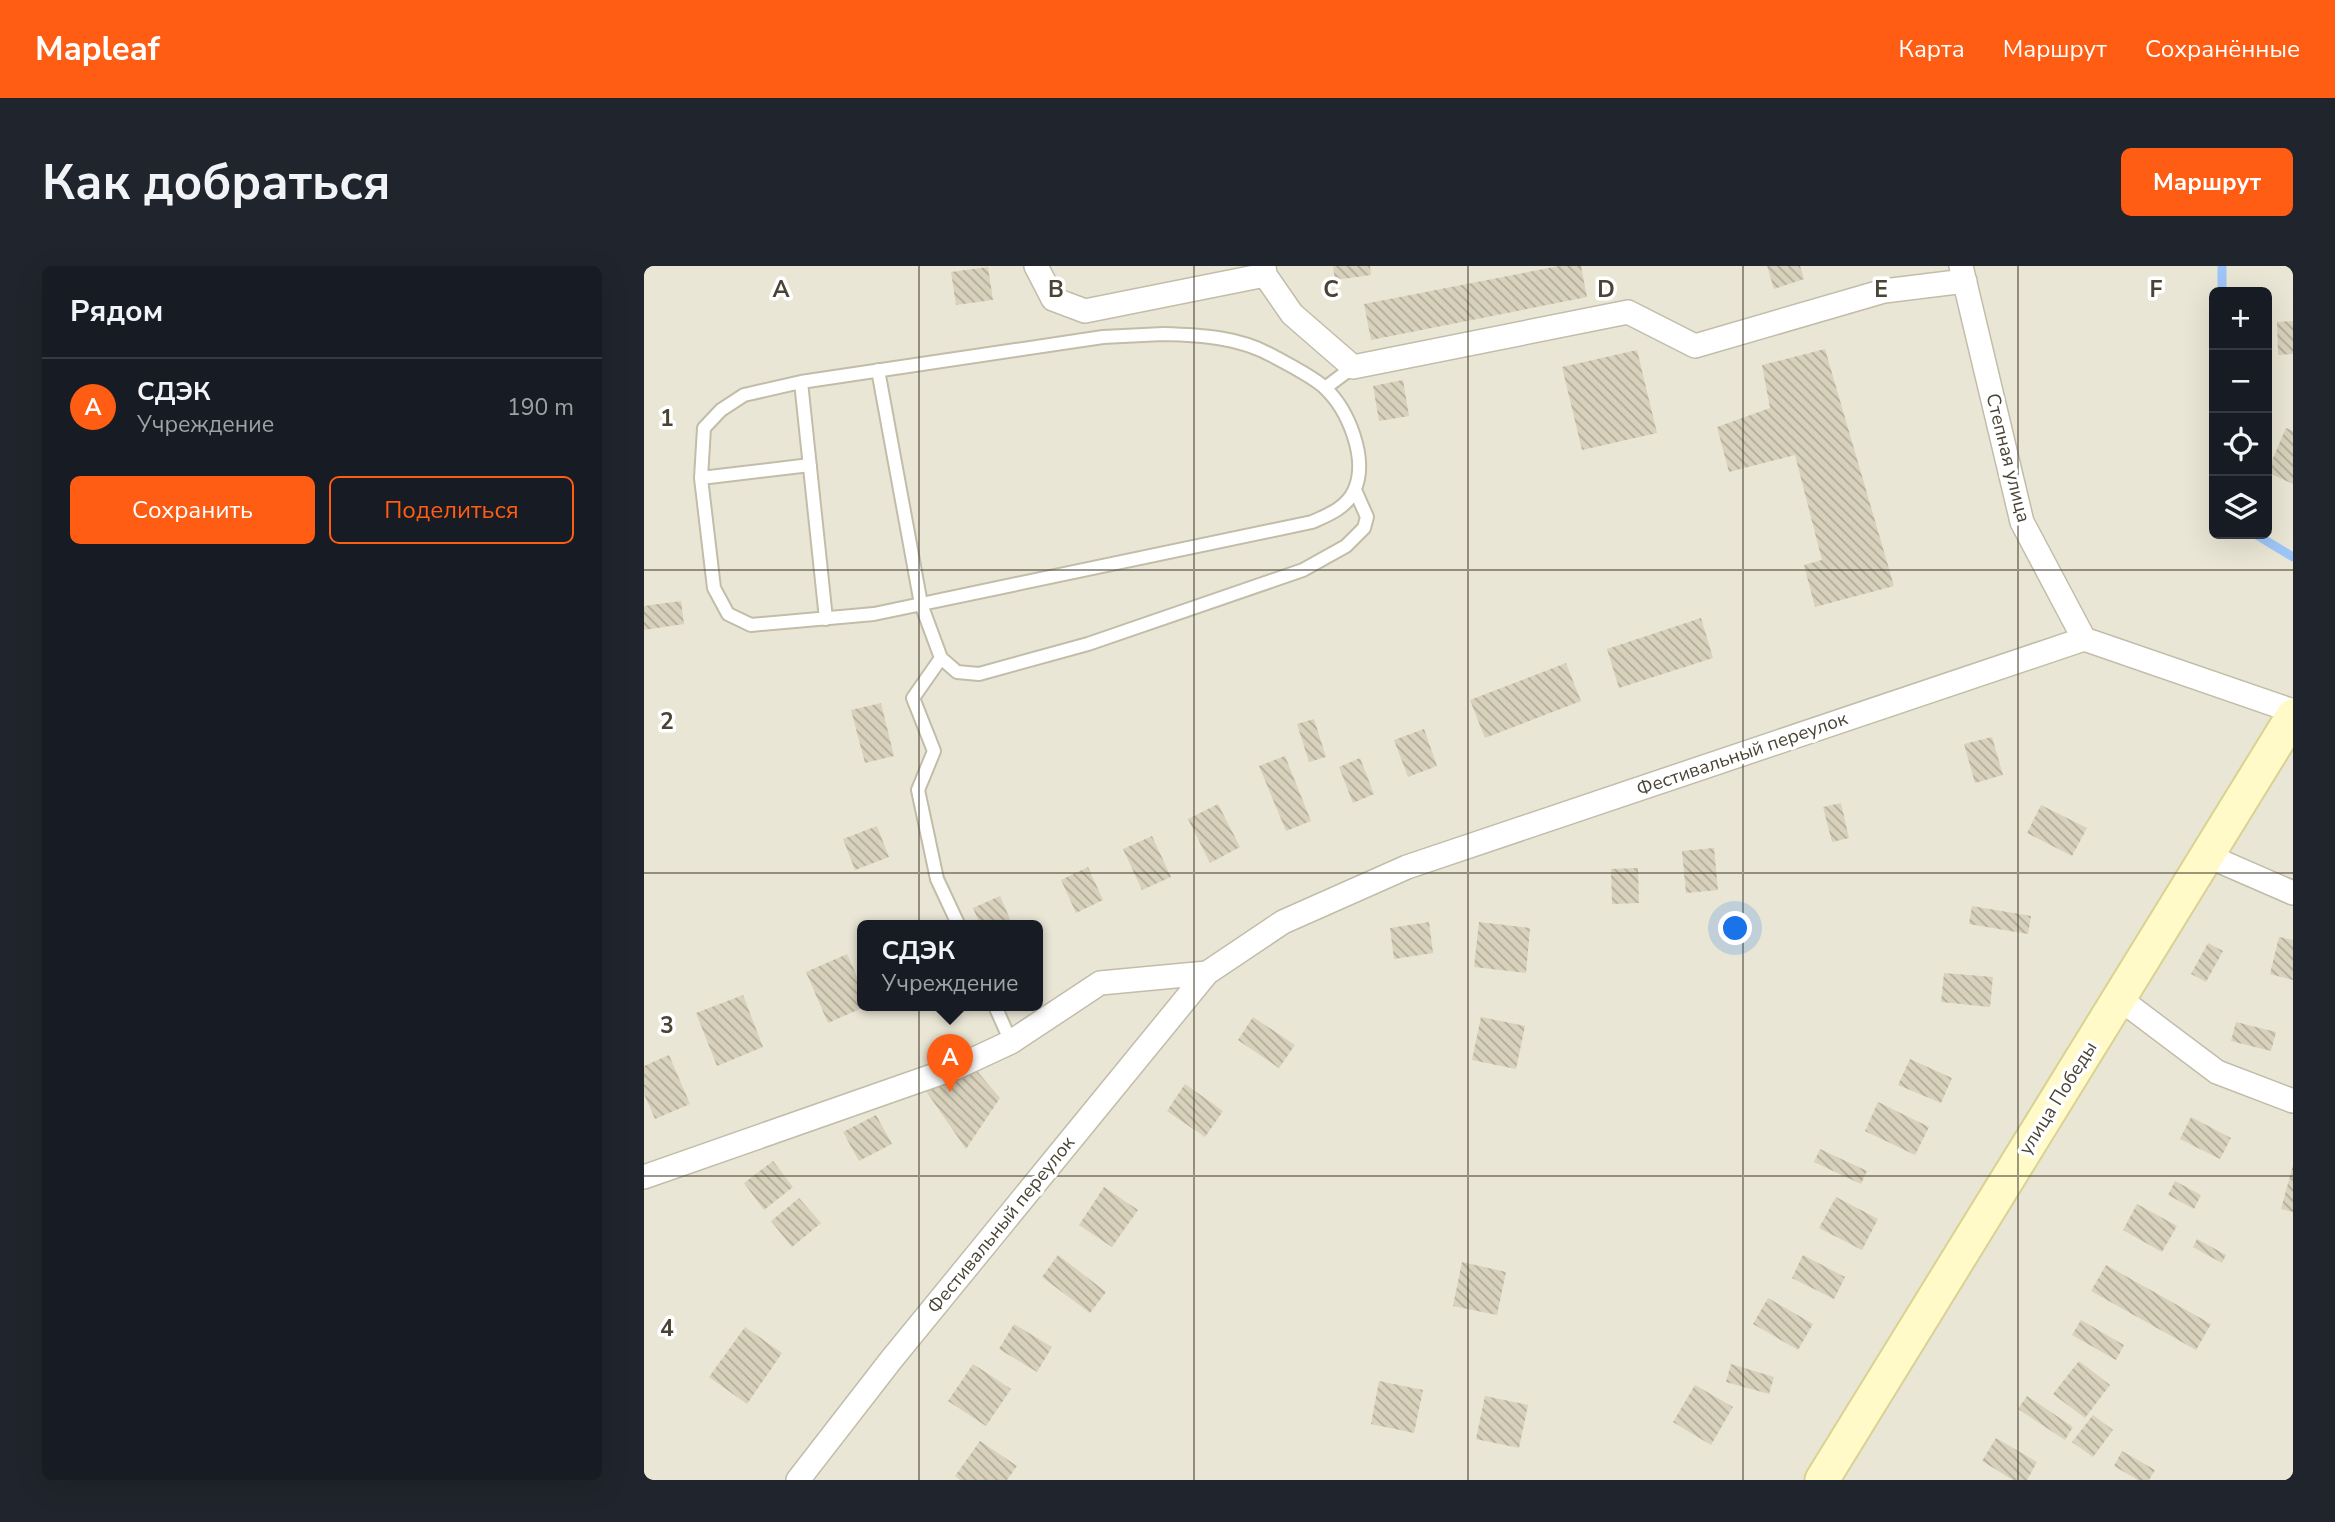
<!DOCTYPE html>
<html lang="ru">
<head>
<meta charset="utf-8">
<style>
  :root { --surface:#171b24; --page:#20242c; --text:#f1f3f6; --muted:#9ea1a6; --line:#363941; --accent:#ff5c14 }
  body { margin:0; font-family:"Nunito Sans",sans-serif; background:var(--page); color:var(--text) }
  .controls { position:absolute; right:21px; top:21px; display:grid; overflow:hidden; border-radius:10px; box-shadow:0 7px 28px #0002 }
  .controls button { width:63px; height:63px; display:grid; place-items:center; padding:0; border:0; border-bottom:2px solid var(--line); background:var(--surface); color:var(--text); font:35px sans-serif }
  .you { position:absolute; left:1092px; top:663px; width:24px; height:24px; margin:-18px; border:5px solid #fff; border-radius:50%; background:#1a73e8; box-shadow:0 0 0 10px #1a73e833 }
  .badge { display:grid; place-items:center; width:46px; height:46px; border-radius:50%; background:var(--accent); color:#fff; font-size:23px; font-weight:700 }
  .pin { position:absolute; translate:-50% -58px; filter:drop-shadow(0 2px 4px #0008) }
  .pin::after { content:''; position:absolute; top:37px; width:24px; height:21px; background:inherit; clip-path:polygon(0 0,100% 0,50% 100%) }
  .popup { position:absolute; left:213px; top:654px; width:186px; height:91px; box-sizing:border-box; display:grid; place-content:center; border-radius:10px; background:var(--surface); filter:drop-shadow(0 2px 5px #0005); font-size:23px; white-space:nowrap; color:var(--muted) }
  .popup b { font-size:26px; color:var(--text) }
  .popup::after { content:''; position:absolute; left:50%; top:100%; margin-left:-14px; border:14px solid transparent; border-top-color:var(--surface) }
  .list { margin:0; padding:0; list-style:none }
  h2 { display:flex; justify-content:space-between; align-items:center; height:91px; margin:0; padding:0 28px; font-size:30px }
  h2 small { font-size:23px; font-weight:400; color:var(--muted) }
  .list li { display:grid; grid-template-columns:46px 1fr auto; gap:21px; align-items:center; box-sizing:border-box; height:98px; padding:0 28px; border-top:2px solid var(--line) }
  .list b { display:block; font-size:26px; white-space:nowrap }
  .list p { margin:0; font-size:23px; white-space:nowrap; color:var(--muted) }
  .list em { font-size:23px; font-style:normal; color:var(--muted) }
  .actions { display:flex; gap:14px; padding:21px 28px }
  .actions a { flex:1; padding:16px 0; border:2px solid var(--accent); border-radius:10px; text-align:center; font-size:24px; color:var(--accent) }
  .actions .main { background:var(--accent); color:#fff }
  .icon { flex:none; width:38px; height:38px; fill:none; stroke:currentColor; stroke-width:2; stroke-linecap:round; stroke-linejoin:round }
  .map { position:relative; flex:none; width:1649px; height:1214px; overflow:hidden; border-radius:10px }
  header { display:flex; align-items:center; gap:42px; box-sizing:border-box; height:98px; padding:0 35px; background:var(--accent); color:#fff }
  header strong { font-size:33px }
  nav { display:flex; gap:38px; margin-inline-start:auto; font-size:24px }
  .intro { display:flex; align-items:center; justify-content:space-between; box-sizing:border-box; height:168px; padding:0 42px }
  h1 { margin:0; font-size:49px }
  .button { padding:18px 32px; border-radius:10px; background:var(--accent); color:#fff; font-size:24px; font-weight:700 }
  main { display:flex; gap:42px; padding:0 42px }
  aside { flex:1; background:var(--surface); border-radius:10px; box-shadow:0 7px 28px #0002 }
  .map>svg:first-child { display:block }
  .residential { fill:#eae6d5; fill-rule:evenodd }
  .lines { fill:none; stroke-linecap:round; stroke-linejoin:round }
  .stream { stroke:#9ec5f7; stroke-width:9 }
  .building { fill:url(#building-back-hatch) }
  .lane-casing { stroke:#c2bda9; stroke-width:16 }
  .street-casing { stroke:#c2bda9; stroke-width:26 }
  .secondary-casing { stroke:#d9d293; stroke-width:37 }
  .lane { stroke:#fff; stroke-width:12 }
  .street { stroke:#fff; stroke-width:23 }
  .secondary { stroke:#fffac7; stroke-width:33 }
  .grid { fill:none; stroke:#494435; stroke-width:2; stroke-opacity:0.55 }
  .labels { text-anchor:middle; dominant-baseline:central; stroke-width:7; stroke-linejoin:round; paint-order:stroke }
  .street-label { font-size:19px; fill:#494435; stroke:#fff }
  .grid-label { font-size:23px; text-anchor:middle; font-weight:bold; fill:#494435; stroke:#fff; stroke-width:7; stroke-linejoin:round; paint-order:stroke }
</style>
</head>
<body>
<header>
<strong>Mapleaf</strong>
<nav><a>Карта</a><a>Маршрут</a><a>Сохранённые</a></nav>
</header>
<div class="intro"><h1>Как добраться</h1><a class="button">Маршрут</a></div>
<main>
<aside>
<h2>Рядом<small></small></h2>
<ul class="list">
<li><span class="badge">A</span><div><b>СДЭК</b><p>Учреждение</p></div><em>190 m</em></li>
</ul>
<div class="actions"><a class="main">Сохранить</a><a>Поделиться</a></div>
</aside>
<div class="map">
<svg width="1649" height="1214" viewBox="0 0 1649 1214">
  <defs>
    <pattern id="building-back-hatch" width="6" height="6" patternUnits="userSpaceOnUse" patternTransform="scale(1.75)"><rect width="6" height="6" fill="#d8d1bb"/><path d="M-1 5l2 2M0 0l6 6M5-1l2 2" fill="none" stroke="#b1ab99"/></pattern>
  </defs>
  <rect width="100%" height="100%" fill="#f5f3e7"/>
  <path class="residential" d="M 0,0 L 1649,0 L 1649,1214 L 0,1214 ZM 1570,26 L 1623,26 L 1623,268 L 1570,268 ZM 218,660 L 394,660 L 394,740 L 218,740 Z"/>
  <g class="lines">
    <path class="stream" d="M 1578,26 L 1578,0
      M 1611,268 L 1649,291"/>
  </g>
  <path class="building" d="M 689,0 L 726,0 L 727,9 L 691,14 Z
    M 915,0 L 937,0 L 943,31 L 727,74 L 720,38 Z
    M 1123,0 L 1156,0 L 1160,13 L 1130,23 Z
    M 344,1 L 349,34 L 312,39 L 307,6 Z
    M 1649,55 L 1649,88 L 1634,89 L 1633,56 Z
    M 1181,83 L 1250,320 L 1171,341 L 1160,299 L 1178,294 L 1151,189 L 1085,206 L 1073,161 L 1126,142 L 1118,99 Z
    M 993,84 L 1013,167 L 938,184 L 918,101 Z
    M 759,114 L 765,150 L 735,155 L 729,120 Z
    M 1642,162 L 1649,165 L 1649,218 L 1623,206 Z
    M 37,335 L 40,358 L 0,364 L 0,340 Z
    M 1057,352 L 1069,392 L 975,422 L 963,383 Z
    M 922,397 L 937,435 L 841,472 L 826,434 Z
    M 237,437 L 250,490 L 221,497 L 207,444 Z
    M 670,453 L 682,491 L 665,496 L 653,458 Z
    M 780,463 L 793,500 L 764,511 L 750,474 Z
    M 1348,471 L 1359,509 L 1331,517 L 1320,478 Z
    M 641,490 L 667,555 L 642,565 L 615,500 Z
    M 716,492 L 730,528 L 709,537 L 695,501 Z
    M 1197,537 L 1205,572 L 1188,576 L 1179,541 Z
    M 574,538 L 596,581 L 566,597 L 544,553 Z
    M 1397,539 L 1443,562 L 1428,590 L 1383,567 Z
    M 233,560 L 245,591 L 211,604 L 199,573 Z
    M 508,570 L 527,611 L 498,624 L 479,583 Z
    M 1070,582 L 1074,624 L 1042,627 L 1038,585 Z
    M 444,601 L 459,634 L 432,647 L 417,614 Z
    M 994,602 L 995,637 L 968,638 L 967,603 Z
    M 356,630 L 369,660 L 337,660 L 329,642 Z
    M 1328,640 L 1387,650 L 1384,668 L 1325,658 Z
    M 785,656 L 789,687 L 750,693 L 746,662 Z
    M 835,656 L 886,662 L 882,707 L 830,701 Z
    M 1635,671 L 1649,674 L 1649,714 L 1626,708 Z
    M 1564,677 L 1579,685 L 1562,716 L 1547,708 Z
    M 203,688 L 218,722 L 218,742 L 184,757 L 162,706 Z
    M 1300,707 L 1349,711 L 1346,741 L 1297,736 Z
    M 99,729 L 119,781 L 73,800 L 52,747 Z
    M 609,751 L 651,779 L 635,802 L 594,774 Z
    M 837,751 L 881,760 L 872,803 L 828,794 Z
    M 1592,756 L 1632,766 L 1627,785 L 1587,775 Z
    M 25,789 L 46,838 L 11,853 L 0,828 L 0,800 Z
    M 1266,793 L 1308,812 L 1297,837 L 1254,819 Z
    M 333,805 L 356,832 L 322,883 L 282,825 Z
    M 541,818 L 579,845 L 561,871 L 523,845 Z
    M 1234,836 L 1285,861 L 1271,889 L 1221,865 Z
    M 232,849 L 248,878 L 215,895 L 199,866 Z
    M 1547,851 L 1587,872 L 1576,893 L 1536,873 Z
    M 1176,883 L 1223,905 L 1217,918 L 1170,896 Z
    M 129,895 L 149,921 L 120,944 L 100,917 Z
    M 1649,899 L 1649,946 L 1637,943 Z
    M 1531,915 L 1557,929 L 1550,943 L 1524,929 Z
    M 460,921 L 494,944 L 468,981 L 435,959 Z
    M 1192,931 L 1234,953 L 1218,984 L 1175,962 Z
    M 155,932 L 177,957 L 148,981 L 127,955 Z
    M 1493,938 L 1533,960 L 1518,986 L 1479,964 Z
    M 1553,973 L 1582,989 L 1578,997 L 1549,981 Z
    M 414,989 L 462,1026 L 446,1047 L 398,1011 Z
    M 1159,989 L 1201,1011 L 1190,1033 L 1148,1012 Z
    M 818,996 L 862,1006 L 853,1049 L 809,1040 Z
    M 1462,999 L 1567,1058 L 1552,1084 L 1447,1025 Z
    M 1124,1032 L 1169,1058 L 1154,1084 L 1109,1058 Z
    M 1437,1054 L 1480,1079 L 1472,1094 L 1428,1069 Z
    M 370,1058 L 408,1081 L 393,1106 L 355,1083 Z
    M 101,1061 L 138,1087 L 103,1138 L 65,1111 Z
    M 1435,1095 L 1466,1119 L 1441,1152 L 1409,1128 Z
    M 329,1098 L 367,1123 L 342,1160 L 304,1135 Z
    M 1087,1098 L 1130,1111 L 1125,1128 L 1082,1116 Z
    M 735,1115 L 779,1124 L 770,1167 L 727,1158 Z
    M 1051,1119 L 1089,1141 L 1067,1179 L 1029,1156 Z
    M 841,1130 L 884,1139 L 875,1182 L 832,1173 Z
    M 1383,1130 L 1429,1161 L 1421,1174 L 1374,1143 Z
    M 1449,1149 L 1469,1164 L 1449,1191 L 1428,1176 Z
    M 1352,1172 L 1393,1196 L 1383,1214 L 1369,1214 L 1338,1195 Z
    M 336,1175 L 373,1200 L 363,1214 L 316,1214 L 311,1210 Z
    M 1478,1185 L 1511,1204 L 1505,1214 L 1494,1214 L 1470,1200 Z"/>
  <g class="lines">
    <defs>
      <path id="lane" d="M 519,68 C 557,69 595,71 629,90 C 645,99 666,109 680,121 C 704,143 725,193 710,225 C 702,242 684,249 668,256 L 230,348 L 107,359 L 84,348 L 70,322 L 57,212 L 60,162 L 77,144 L 100,129 L 157,116 L 459,71 Z
        M 234,104 L 277,338 L 297,392 L 313,406 L 335,408 L 444,378 L 659,304 L 702,280 L 720,262 L 723,251 L 711,224
        M 157,116 L 182,353
        M 681,122 L 709,101
        M 57,212 L 166,199
        M 297,392 L 269,432 L 290,485 L 274,524 L 293,613 L 315,660
        M 351,740 L 367,776"/>
      <path id="street" d="M 392,0 L 409,33 L 441,45 L 621,9 L 620,0
        M 1317,0 L 1378,256 L 1440,373
        M 621,9 L 648,48 L 709,101 L 984,46 L 1051,80 L 1240,25 L 1321,15
        M 1564,590 L 1649,627
        M 1476,733 L 1573,806 L 1649,835
        M 0,911 L 311,802 L 367,776 L 456,717 L 563,707
        M 154,1214 L 247,1094 L 563,707 L 639,656 L 763,601 L 1440,373 L 1649,445"/>
      <path id="secondary" d="M 1178,1214 L 1649,450"/>
    </defs>
    <use href="#lane" class="lane-casing"/>
    <use href="#street" class="street-casing"/>
    <use href="#secondary" class="secondary-casing"/>
    <use href="#lane" class="lane"/>
    <use href="#street" class="street"/>
    <use href="#secondary" class="secondary"/>
  </g>
  <path class="grid" d="M 275,0 L 275,1214M 550,0 L 550,1214M 824,0 L 824,1214M 1099,0 L 1099,1214M 1374,0 L 1374,1214M 0,304 L 1649,304M 0,607 L 1649,607M 0,910 L 1649,910"/>
  <g class="labels">
    <g class="street-label">
      <text transform="translate(1364 192) rotate(76)">Степная улица</text>
      <text transform="translate(1098 488) rotate(-19)">Фестивальный переулок</text>
      <text transform="translate(1414 832) rotate(-58)">улица Победы</text>
      <text transform="translate(357 959) rotate(-51)">Фестивальный переулок</text>
    </g>
  </g>
  <g class="grid-label">
    <text x="137" y="31">A</text>
    <text x="412" y="31">B</text>
    <text x="687" y="31">C</text>
    <text x="962" y="31">D</text>
    <text x="1237" y="31">E</text>
    <text x="1512" y="31">F</text>
    <text x="23" y="160">1</text>
    <text x="23" y="463">2</text>
    <text x="23" y="767">3</text>
    <text x="23" y="1070">4</text>
  </g>
</svg>
<div class="controls">
<button>+</button>
<button>−</button>
<button><svg class="icon" aria-label="locate" viewBox="0 0 24 24"><circle cx="12" cy="12" r="6"/><path d="M12 2v4M12 18v4M2 12h4M18 12h4"/></svg></button>
<button><svg class="icon" aria-label="layers" viewBox="0 0 24 24"><path d="M12 4l9 5-9 5-9-5zM3 14l9 5 9-5"/></svg></button>
</div>
<div class="you"></div>
<div class="pin badge" style="left:306px;top:826px">A</div>
<div class="popup"><b>СДЭК</b>Учреждение</div>
</div>
</main>
</body>
</html>
